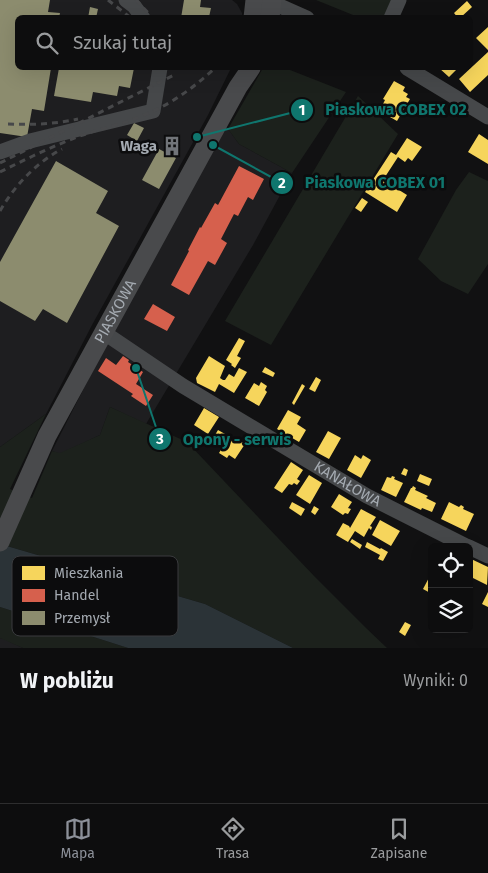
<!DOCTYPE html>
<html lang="pl">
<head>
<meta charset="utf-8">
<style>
  :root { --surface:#0d0d0e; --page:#161617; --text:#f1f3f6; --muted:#9a9c9e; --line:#2d2d2e; --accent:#8c9099 }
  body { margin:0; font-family:"Fira Sans",sans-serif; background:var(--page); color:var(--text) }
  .controls { position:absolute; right:15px; bottom:15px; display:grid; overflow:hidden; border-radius:8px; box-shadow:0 5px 20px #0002 }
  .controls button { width:45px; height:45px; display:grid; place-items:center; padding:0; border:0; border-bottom:1px solid var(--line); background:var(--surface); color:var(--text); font:25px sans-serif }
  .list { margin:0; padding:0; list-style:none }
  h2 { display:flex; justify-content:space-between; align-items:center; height:65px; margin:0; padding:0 20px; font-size:21px }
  h2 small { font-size:16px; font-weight:400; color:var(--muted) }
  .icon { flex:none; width:28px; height:28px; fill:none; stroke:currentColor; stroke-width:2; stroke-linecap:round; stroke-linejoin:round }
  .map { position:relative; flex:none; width:488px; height:648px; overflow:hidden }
  .search { position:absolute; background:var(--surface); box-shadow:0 5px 20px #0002; left:15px; right:15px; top:15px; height:55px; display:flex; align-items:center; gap:12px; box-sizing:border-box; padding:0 18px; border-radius:8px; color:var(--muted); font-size:19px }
  .sheet { height:155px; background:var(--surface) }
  nav { display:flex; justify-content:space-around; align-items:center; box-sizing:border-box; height:70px; border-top:1px solid var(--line); background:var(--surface); font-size:14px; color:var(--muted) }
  nav a { display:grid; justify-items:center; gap:2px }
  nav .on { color:var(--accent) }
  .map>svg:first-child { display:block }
  .built { fill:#1e1e20 }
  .green { fill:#1c211c }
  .water { fill:#2b3337 }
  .homes { fill:#f6d55c }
  .shops { fill:#d6604d }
  .industry { fill:#8c8c6e }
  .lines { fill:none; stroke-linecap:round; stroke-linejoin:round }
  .minor { stroke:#46484a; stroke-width:15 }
  .major { stroke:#494a4c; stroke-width:19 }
  .rail { stroke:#47484a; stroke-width:3; stroke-dasharray:6 5; stroke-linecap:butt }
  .labels { text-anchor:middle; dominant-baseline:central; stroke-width:5; stroke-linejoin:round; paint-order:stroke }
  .poi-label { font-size:15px; font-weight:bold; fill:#a4aab1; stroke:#0c0c0d; text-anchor:end }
  .street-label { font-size:15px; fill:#a4aab1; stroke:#0c0c0d }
  .key { fill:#0c0c0d; stroke:#3a3b3e; stroke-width:1 }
  .key-label { font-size:14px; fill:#a4aab1 }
  .leader { fill:none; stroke:#0f766e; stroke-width:2 }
  .callout-dot { fill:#0f766e; stroke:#0c0c0d; stroke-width:2 }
  .mark-label { font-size:15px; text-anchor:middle; font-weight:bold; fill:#fff }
  .callout-label { font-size:16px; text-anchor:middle; font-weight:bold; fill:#0f766e; stroke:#0c0c0d; stroke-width:5; stroke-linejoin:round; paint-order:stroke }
</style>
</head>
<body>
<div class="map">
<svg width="488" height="648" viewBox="0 0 488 648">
  <rect width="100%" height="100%" fill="#111112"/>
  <path class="built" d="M 0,0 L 232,0 L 237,4 L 242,13 L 242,17 L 18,18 L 18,68 L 231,68 L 208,115 L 92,325 L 46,414 L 0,447 Z
    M 226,126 L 239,144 L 292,173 L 253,245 L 146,424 L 110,407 L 100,435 L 60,454 L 52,451 L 108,341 Z
    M 0,638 L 4,639 L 23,648 L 0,648 Z"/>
  <path class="green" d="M 316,0 L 394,0 L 386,18 L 358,17 Z
    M 263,68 L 285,68 L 346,92 L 292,173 L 239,144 L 228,129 Z
    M 358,96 L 398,134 L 271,345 L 225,321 Z
    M 469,172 L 488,181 L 488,264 L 468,294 L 441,281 L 418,259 L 456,190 Z
    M 110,407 L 187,442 L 315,577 L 366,628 L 387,648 L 293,648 L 205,604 L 0,544 L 0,447 L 46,414 L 10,489 L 32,498 L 52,451 L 60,453 L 100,435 Z
    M 0,607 L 128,648 L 23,648 L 0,638 Z"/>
  <path class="water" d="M 0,544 L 205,604 L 293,648 L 128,648 L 0,607 Z"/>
  <path class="homes" d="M 467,1 L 472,7 L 460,18 L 458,18 L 454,13 Z
    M 488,27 L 488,50 L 476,38 Z
    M 488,52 L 488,75 L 470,92 L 459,79 Z
    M 439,68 L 458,68 L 449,77 Z
    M 394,81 L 405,87 L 403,91 L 408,94 L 406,97 L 410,99 L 397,121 L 383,113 L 387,106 L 383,104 L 385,100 L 383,99 Z
    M 479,134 L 488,140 L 488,164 L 468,152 Z
    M 407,138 L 422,147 L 412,161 L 408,158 L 405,162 L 398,157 L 383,180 L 407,195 L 397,212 L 365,192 L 391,152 L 396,155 Z
    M 362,198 L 368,202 L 361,212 L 355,208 Z
    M 239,338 L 245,341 L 237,356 L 241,358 L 235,368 L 231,365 L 232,364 L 226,360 Z
    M 209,356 L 225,366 L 220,378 L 223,380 L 225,380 L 229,374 L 234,377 L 239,368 L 247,372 L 234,393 L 219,384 L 215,392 L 197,383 L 196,378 Z
    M 265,367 L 275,373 L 273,377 L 262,372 Z
    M 316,377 L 321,380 L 315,392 L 309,389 Z
    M 261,382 L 267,386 L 265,390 L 267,392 L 259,406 L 245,398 L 254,383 L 259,386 Z
    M 302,384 L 305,386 L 294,405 L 292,403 Z
    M 204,408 L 219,417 L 208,434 L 194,425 Z
    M 288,410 L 301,417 L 297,424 L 306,430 L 299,442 L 277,429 Z
    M 218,430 L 225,434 L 216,447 L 214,445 L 216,442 L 212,440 Z
    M 328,431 L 341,438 L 329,459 L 316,452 Z
    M 234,437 L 245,444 L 235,459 L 229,455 L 227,458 L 219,453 L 227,440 L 231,442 Z
    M 355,455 L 361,459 L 363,455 L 371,460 L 361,478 L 347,470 Z
    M 291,462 L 303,470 L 297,479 L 300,481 L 297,485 L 294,483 L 292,485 L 289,484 L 282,493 L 274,488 Z
    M 404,468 L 408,470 L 406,476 L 401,474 Z
    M 420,474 L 432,479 L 429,486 L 417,481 Z
    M 309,475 L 322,483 L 310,504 L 296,495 Z
    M 392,476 L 395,477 L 394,479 L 403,483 L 396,497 L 381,490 L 387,477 L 391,478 Z
    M 413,486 L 416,488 L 415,490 L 428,496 L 426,498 L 436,503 L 432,512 L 422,508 L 421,510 L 404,502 L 411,488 L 412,488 Z
    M 339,494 L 352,502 L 348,508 L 351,509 L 348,514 L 345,513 L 343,515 L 331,507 Z
    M 292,502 L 305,509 L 301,516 L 289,508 Z
    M 449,502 L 459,507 L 461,505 L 464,507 L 463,509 L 474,514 L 466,531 L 441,519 Z
    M 314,506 L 319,509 L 315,515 L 311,512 Z
    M 361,509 L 376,517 L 370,526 L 372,527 L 371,530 L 369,528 L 364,537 L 355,531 L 348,542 L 336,535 L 343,523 L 349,526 L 350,528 Z
    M 380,520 L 400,531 L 391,546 L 372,535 Z
    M 352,539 L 362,545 L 360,549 L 350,542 Z
    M 367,542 L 380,549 L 381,548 L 388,552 L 383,561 L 378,559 L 380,555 L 365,547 Z
    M 469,558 L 488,567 L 487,585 L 469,576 Z
    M 432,572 L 432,594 L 423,589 Z
    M 488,592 L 488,607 L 482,604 Z
    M 405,622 L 411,625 L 405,636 L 399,632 Z"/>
  <path class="shops" d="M 239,166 L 264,179 L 253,200 L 248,197 L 238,216 L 234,214 L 221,239 L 227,243 L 215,265 L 208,261 L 189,295 L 171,285 L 189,251 L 188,250 L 200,227 L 201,228 L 215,203 L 218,205 Z
    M 153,304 L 175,317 L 167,331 L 144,319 Z
    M 123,356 L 129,360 L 128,362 L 143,372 L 136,384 L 153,395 L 146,406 L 131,396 L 133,394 L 98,371 L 106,358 L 116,365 Z"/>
  <path class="industry" d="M 0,0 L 50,0 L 48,12 L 60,13 L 59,18 L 18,18 L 18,68 L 51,68 L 44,111 L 32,109 L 27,137 L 0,133 Z
    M 184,0 L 201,0 L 200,7 L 211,8 L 209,17 L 181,18 Z
    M 90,7 L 98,9 L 96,18 L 88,18 Z
    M 59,68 L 134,68 L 130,88 L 119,86 L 117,96 L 93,92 L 91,102 L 54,96 Z
    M 134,123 L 144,128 L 137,141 L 127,135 Z
    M 172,142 L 176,144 L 173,150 L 169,147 Z
    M 159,149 L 176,158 L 159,189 L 142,180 Z
    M 56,161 L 108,191 L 96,213 L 119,226 L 67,323 L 43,309 L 35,321 L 0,301 L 0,262 Z"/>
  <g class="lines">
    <g class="minor">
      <path d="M 126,0 L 134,6 L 143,18"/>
      <path d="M 266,0 L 307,18"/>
      <path d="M 391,18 L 399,0"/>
      <path d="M 407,68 L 488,117"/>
      <path d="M 0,152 L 30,141 L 153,111 L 160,68"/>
      <path id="s1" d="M 103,332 L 183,386 L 367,496 L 468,547"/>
      <path d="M 469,547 L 488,556"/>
    </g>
    <g class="major">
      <path d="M 253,18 L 255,0"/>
      <path d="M 270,18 L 272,0"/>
      <path id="s2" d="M 0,542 L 47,436 L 238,87 L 251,68"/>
    </g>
    <path class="rail" d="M 108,0 L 131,18
      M 136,0 L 153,18
      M 8,124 C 32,125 55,124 78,119
      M 0,163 L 174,75
      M 0,172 C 26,159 53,146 80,136 C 99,129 120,125 139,117 C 169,106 192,89 215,68
      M 0,211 C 15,185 36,163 62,149"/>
  </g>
  <defs>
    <symbol id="building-bare" viewBox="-9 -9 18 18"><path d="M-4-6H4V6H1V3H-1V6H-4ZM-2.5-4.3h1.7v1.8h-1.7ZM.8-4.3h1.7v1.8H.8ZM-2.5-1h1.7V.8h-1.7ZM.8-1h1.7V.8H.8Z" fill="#717479" stroke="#0c0c0d" stroke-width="2.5" paint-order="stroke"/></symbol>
  </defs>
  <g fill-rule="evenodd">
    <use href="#building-bare" x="158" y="132" width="28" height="28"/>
  </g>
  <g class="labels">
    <g class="poi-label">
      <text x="157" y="146">Waga</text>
    </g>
    <g class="street-label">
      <text stroke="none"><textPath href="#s2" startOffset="258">PIASKOWA</textPath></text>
      <text stroke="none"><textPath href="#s1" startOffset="288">KANAŁOWA</textPath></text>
    </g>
  </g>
  <rect x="12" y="556" width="166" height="80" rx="8" class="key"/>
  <rect x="22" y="566" width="23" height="14" fill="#f6d55c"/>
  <rect x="22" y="589" width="23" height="13" fill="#d6604d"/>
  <rect x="22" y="611" width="23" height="14" fill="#8c8c6e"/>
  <g class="key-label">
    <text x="54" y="578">Mieszkania</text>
    <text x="54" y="600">Handel</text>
    <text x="54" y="623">Przemysł</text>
  </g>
  <path class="leader" d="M197 137L302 110M213 145L282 183M136 368L160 439"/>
  <g class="callout-dot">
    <circle cx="197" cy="137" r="5"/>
    <circle cx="213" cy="145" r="5"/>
    <circle cx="136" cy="368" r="5"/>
    <circle cx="302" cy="110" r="12"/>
    <circle cx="282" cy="183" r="12"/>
    <circle cx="160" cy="439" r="12"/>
  </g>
  <g class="mark-label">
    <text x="302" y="115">1</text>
    <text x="282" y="188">2</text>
    <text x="160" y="444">3</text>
  </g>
  <g class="callout-label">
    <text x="396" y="115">Piaskowa COBEX 02</text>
    <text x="375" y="188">Piaskowa COBEX 01</text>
    <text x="237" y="445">Opony - serwis</text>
  </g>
</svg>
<div class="controls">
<button><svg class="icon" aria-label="locate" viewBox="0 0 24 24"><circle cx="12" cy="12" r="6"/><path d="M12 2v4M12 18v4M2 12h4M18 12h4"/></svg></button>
<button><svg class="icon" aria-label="layers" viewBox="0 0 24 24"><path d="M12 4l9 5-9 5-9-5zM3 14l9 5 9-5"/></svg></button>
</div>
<div class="search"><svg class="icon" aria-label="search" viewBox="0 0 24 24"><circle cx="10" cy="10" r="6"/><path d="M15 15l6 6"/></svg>Szukaj tutaj</div>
</div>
<section class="sheet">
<h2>W pobliżu<small>Wyniki: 0</small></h2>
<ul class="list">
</ul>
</section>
<nav>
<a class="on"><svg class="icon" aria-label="map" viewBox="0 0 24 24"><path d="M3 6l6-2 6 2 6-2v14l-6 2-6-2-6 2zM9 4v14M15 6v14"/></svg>Mapa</a>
<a><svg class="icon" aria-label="directions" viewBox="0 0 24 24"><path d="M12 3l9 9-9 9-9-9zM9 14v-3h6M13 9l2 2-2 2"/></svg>Trasa</a>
<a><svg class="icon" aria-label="saved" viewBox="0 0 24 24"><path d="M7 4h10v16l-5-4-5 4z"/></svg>Zapisane</a>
</nav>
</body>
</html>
